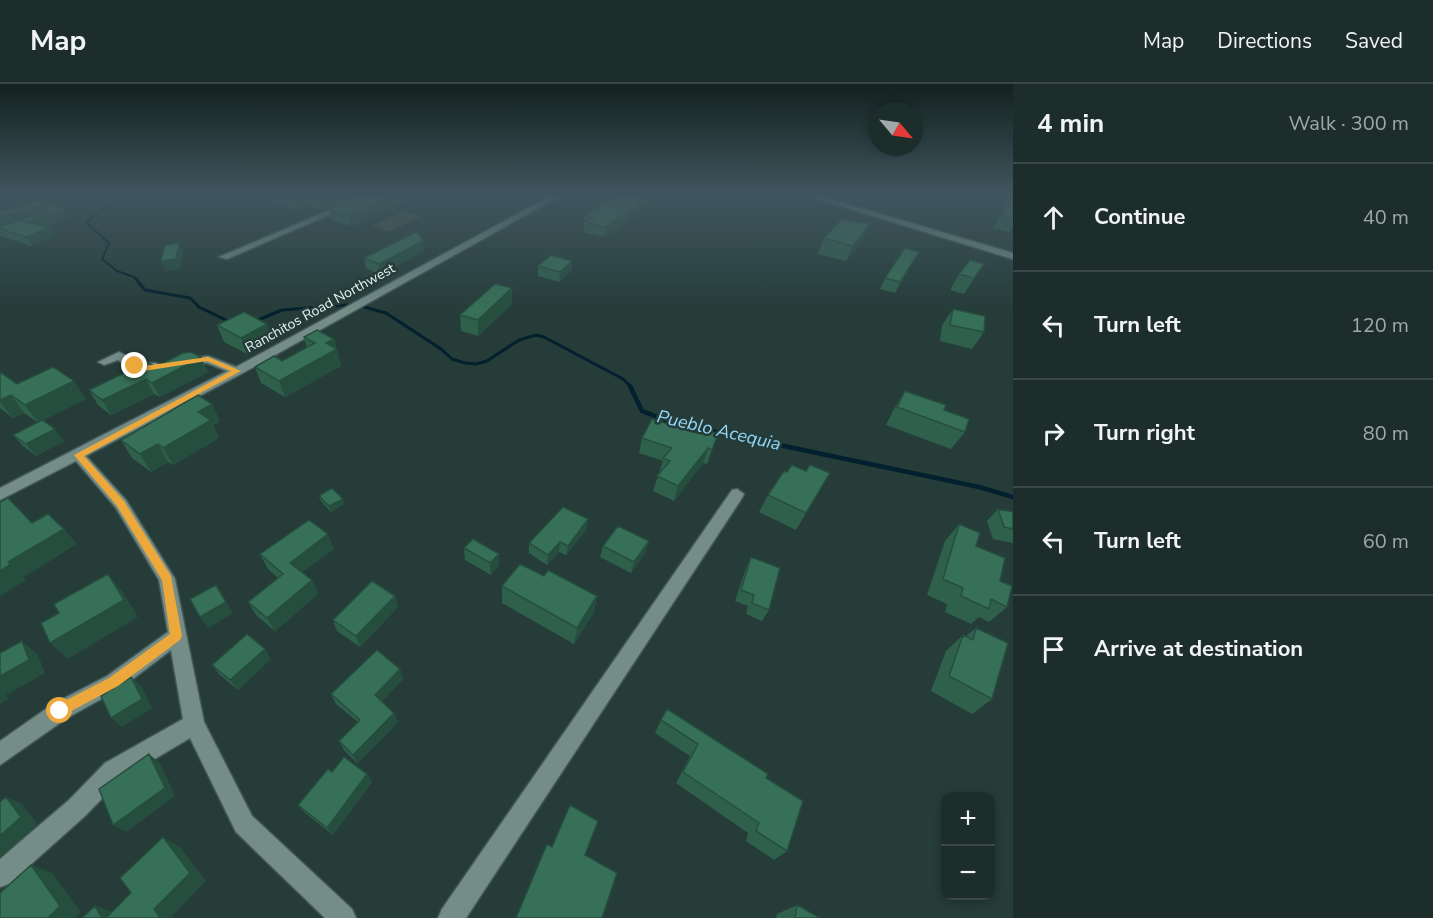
<!DOCTYPE html>
<html lang="en">
<head>
<meta charset="utf-8">
<style>
  :root { --surface:#1c2d2b; --page:#293937; --text:#f1f3f6; --muted:#a0a8a9; --line:#3a4947 }
  body { margin:0; font-family:"Nunito Sans",sans-serif; background:var(--page); color:var(--text) }
  .controls { position:absolute; right:18px; bottom:18px; display:grid; overflow:hidden; border-radius:12px; box-shadow:0 3px 9px #0003 }
  .controls button { width:54px; height:54px; display:grid; place-items:center; padding:0; border:0; border-bottom:2px solid var(--line); background:var(--surface); color:var(--text); font:30px sans-serif }
  .compass { position:absolute; left:869px; top:18px; width:54px; height:54px; border-radius:50%; background:var(--surface); box-shadow:0 3px 9px #0003; rotate:119deg }
  .stop { position:absolute; width:18px; height:18px; margin:-14px; border:4px solid #eda83c; border-radius:50%; background:#fff }
  .stop.end { background:#eda83c; border-color:#fff; box-shadow:0 2px 6px #0008 }
  .list { margin:0; padding:0; list-style:none }
  h2 { display:flex; justify-content:space-between; align-items:center; height:78px; margin:0; padding:0 24px; font-size:26px }
  h2 small { font-size:20px; font-weight:400; color:var(--muted) }
  .list li { display:grid; grid-template-columns:39px 1fr auto; gap:18px; align-items:center; box-sizing:border-box; height:108px; padding:0 24px; border-top:2px solid var(--line) }
  .list b { display:block; font-size:22px; white-space:nowrap }
  .list em { font-size:20px; font-style:normal; color:var(--muted) }
  .icon { flex:none; width:33px; height:33px; fill:none; stroke:currentColor; stroke-width:2; stroke-linecap:round; stroke-linejoin:round }
  .map { position:relative; flex:none; width:1013px; height:834px; overflow:hidden }
  header { display:flex; align-items:center; gap:36px; box-sizing:border-box; height:84px; padding:0 30px; background:var(--surface); border-bottom:2px solid var(--line) }
  header strong { font-size:28px }
  nav { display:flex; gap:33px; margin-inline-start:auto; font-size:21px }
  main { display:flex }
  aside { flex:1; background:var(--surface) }
  .map>svg:first-child { display:block }
  .green { fill:#41563e }
  .lines { fill:none; stroke-linecap:round; stroke-linejoin:round }
  .stream-far2 { stroke:#02202d; stroke-width:2 }
  .stream-far1 { stroke:#02202d; stroke-width:3 }
  .stream { stroke:#02202d; stroke-width:4.5 }
  .minor-casing { stroke:#455957; stroke-width:3 }
  .minor { fill:#748d89; fill-rule:evenodd }
  .wall { fill:#2f604c }
  .shaded-wall { fill:#264e3e }
  .building { fill:#377058; stroke:#264e3e; stroke-width:1.5 }
  .route { fill:#eda83c }
  .labels { text-anchor:middle; dominant-baseline:central; stroke-width:5; stroke-linejoin:round; paint-order:stroke }
  .far-street-label { font-size:14px; fill:#e6f4f2; stroke:#253c39 }
  .water-label { font-size:18px; font-style:italic; fill:#96d9fb; stroke:#253c39 }
</style>
</head>
<body>
<header>
<strong>Map</strong>
<nav><a>Map</a><a>Directions</a><a>Saved</a></nav>
</header>
<main>
<div class="map">
<svg width="1013" height="834" viewBox="0 0 1013 834">
  <rect width="100%" height="100%" fill="#253c39"/>
  <path class="green" d="M 404,127 L 422,132 L 389,148 L 372,142 Z"/>
  <g class="lines">
    <path class="stream-far2" d="M 113,111 L 108,122 L 86,138 L 109,159 L 102,175 L 117,187 L 134,193 L 137,196"/>
    <path class="stream-far1" d="M 136,195 L 145,206 L 190,214 L 199,223 L 230,238
      M 364,223 L 386,229 L 441,265 L 452,275 L 465,279 L 476,280 L 487,277 L 519,256 L 536,251 L 544,253 L 623,295 L 632,304
      M 253,238 L 282,226 L 347,221"/>
    <path class="stream" d="M 630,302 L 642,327 L 670,338 L 979,403 L 1013,413"/>
    <defs>
      <path id="minor" d="M 365,111 L 375,111 L 227,175 L 219,173 Z
        M 552,111 L 562,111 L 241,290 L 86,372 L 126,416 L 175,495 L 204,638 L 252,732 L 352,825 L 356,834 L 325,834 L 236,748 L 190,654 L 121,695 L 85,732 L 9,800 L 0,803 L 0,775 L 69,716 L 105,679 L 183,635 L 171,566 L 121,604 L 67,634 L 0,681 L 0,657 L 53,620 L 107,592 L 168,548 L 159,496 L 116,424 L 76,377 L 0,416 L 0,404 L 227,287 L 207,279 L 183,281 L 177,278 L 179,276 L 208,272 L 236,283 Z
        M 804,111 L 816,111 L 1013,169 L 1013,175 Z
        M 119,268 L 141,279 L 156,279 L 162,283 C 149,293 130,284 118,276 L 104,281 L 98,278 Z
        M 737,405 L 744,410 L 742,414 L 466,834 L 438,834 L 442,825 L 732,406 Z"/>
    </defs>
    <use href="#minor" class="minor-casing"/>
    <use href="#minor" class="minor"/>
  </g>
  <path class="wall" d="M 262,111 L 427,111 L 418,115 L 412,113 L 351,142 L 331,136 L 329,125 L 338,122 L 337,120 L 325,126 L 305,121 L 296,125 L 263,114 Z
    M 657,112 L 640,123 L 639,130 L 604,153 L 584,148 L 584,131 Z
    M 1013,115 L 1013,141 L 1009,148 L 993,144 L 1008,118 L 1010,119 Z
    M 69,134 L 43,143 L 55,153 L 32,162 L 0,152 L 0,142 Z
    M 870,140 L 863,155 L 846,177 L 818,170 L 824,154 Z
    M 424,167 L 380,191 L 366,184 L 364,174 Z
    M 572,177 L 571,187 L 559,198 L 538,192 L 538,182 Z
    M 913,178 L 895,209 L 880,205 L 885,194 Z
    M 984,180 L 964,210 L 950,206 L 959,190 Z
    M 512,220 L 478,252 L 461,247 L 460,231 Z
    M 953,225 L 984,248 L 972,265 L 940,257 L 942,241 Z
    M 217,241 L 273,257 L 247,270 L 224,258 Z
    M 304,253 L 334,255 L 341,282 L 285,313 L 261,299 L 255,283 L 282,277 L 307,264 Z
    M 156,283 L 208,288 L 160,313 L 154,310 L 111,331 L 98,321 L 89,306 Z
    M 0,288 L 17,300 L 86,315 L 43,336 L 64,357 L 36,372 L 23,362 L 13,351 L 37,338 L 24,329 L 13,334 L 0,324 Z
    M 905,307 L 944,326 L 965,348 L 951,365 L 886,341 L 894,325 Z
    M 212,320 L 220,338 L 213,341 L 219,354 L 173,381 L 168,378 L 151,388 L 132,374 L 121,356 Z
    M 697,349 L 718,350 L 707,380 L 703,379 L 674,417 L 653,407 L 663,377 L 639,369 L 642,354 Z
    M 806,387 L 830,389 L 796,446 L 759,428 L 768,411 L 787,388 Z
    M 319,412 L 344,420 L 331,428 L 321,417 Z
    M 998,425 L 1013,428 L 1013,459 L 993,455 L 987,437 Z
    M 588,435 L 586,446 L 566,471 L 559,468 L 547,481 L 529,469 L 529,459 Z
    M 959,440 L 976,462 L 1000,497 L 1007,523 L 989,538 L 979,533 L 971,540 L 945,528 L 947,520 L 927,511 L 945,457 Z
    M 603,462 L 645,469 L 631,489 L 600,473 Z
    M 464,464 L 499,470 L 499,481 L 491,491 L 465,476 Z
    M 334,465 L 302,488 L 312,496 L 318,510 L 275,547 L 256,531 L 248,518 L 278,494 L 268,485 L 260,470 Z
    M 751,473 L 769,526 L 762,537 L 746,530 L 748,522 L 735,517 L 746,484 Z
    M 544,492 L 597,512 L 594,528 L 574,560 L 502,519 L 502,502 Z
    M 395,512 L 398,523 L 360,563 L 337,547 L 333,536 Z
    M 976,544 L 992,615 L 972,630 L 931,607 L 946,567 L 963,551 L 966,552 Z
    M 271,575 L 238,606 L 220,591 L 212,581 Z
    M 400,585 L 403,595 L 382,617 L 394,629 L 398,638 L 357,679 L 344,666 L 339,657 L 358,638 L 336,620 L 331,610 Z
    M 661,636 L 766,694 L 787,767 L 774,776 L 746,757 L 748,749 L 676,699 L 690,672 L 655,649 Z
    M 332,688 L 367,690 L 372,698 L 333,751 L 305,729 L 298,721 Z
    M 797,821 L 820,834 L 776,834 L 777,830 Z"/>
  <path class="shaded-wall" d="M 303,111 L 305,121 L 296,125 L 294,115 Z
    M 333,111 L 359,111 L 337,119 L 337,120 L 325,126 L 323,115 Z
    M 394,111 L 412,111 L 412,113 L 351,142 L 349,132 Z
    M 418,111 L 427,111 L 418,115 Z
    M 646,111 L 657,111 L 640,123 L 639,130 L 604,153 L 605,143 L 634,118 Z
    M 49,120 L 54,128 L 0,142 L 0,132 Z
    M 64,126 L 69,134 L 32,146 L 27,138 Z
    M 870,140 L 863,155 L 846,177 L 853,162 Z
    M 50,144 L 55,153 L 32,162 L 26,153 Z
    M 423,157 L 424,167 L 380,191 L 379,180 Z
    M 179,159 L 183,169 L 180,185 L 166,187 L 161,177 Z
    M 919,168 L 913,178 L 895,209 L 900,198 Z
    M 572,177 L 571,187 L 559,198 L 560,188 Z
    M 984,180 L 974,196 L 964,210 L 974,194 Z
    M 512,204 L 512,220 L 478,252 L 478,236 Z
    M 267,240 L 273,257 L 247,270 L 241,254 Z
    M 334,255 L 341,282 L 285,313 L 279,297 L 326,259 Z
    M 201,273 L 208,288 L 160,313 L 152,299 Z
    M 146,295 L 154,310 L 111,331 L 102,316 Z
    M 74,297 L 86,315 L 38,339 L 25,321 Z
    M 11,311 L 24,329 L 13,334 L 0,318 L 0,316 Z
    M 212,320 L 220,338 L 213,341 L 219,354 L 173,381 L 163,364 L 198,328 Z
    M 55,345 L 64,357 L 36,372 L 26,360 Z
    M 158,360 L 168,378 L 151,388 L 140,370 Z
    M 708,364 L 703,379 L 674,417 L 678,402 Z
    M 343,415 L 344,420 L 331,428 L 329,422 Z
    M 588,435 L 586,446 L 566,471 L 568,462 Z
    M 64,445 L 77,460 L 24,493 L 26,496 L 0,512 L 0,487 L 8,478 Z
    M 328,450 L 334,465 L 296,493 L 290,479 Z
    M 649,457 L 645,469 L 631,489 L 634,478 Z
    M 560,458 L 559,468 L 547,481 L 548,471 Z
    M 499,470 L 499,481 L 491,491 L 490,479 Z
    M 108,490 L 122,507 L 138,533 L 68,575 L 50,559 Z
    M 312,496 L 318,510 L 275,547 L 267,534 Z
    M 216,501 L 233,529 L 208,544 L 200,533 Z
    M 395,512 L 398,523 L 360,563 L 356,552 Z
    M 597,512 L 594,528 L 574,560 L 577,544 Z
    M 22,557 L 38,571 L 45,589 L 6,611 L 8,615 L 0,620 L 0,592 Z
    M 265,565 L 271,575 L 238,606 L 230,596 Z
    M 400,585 L 403,595 L 379,620 L 375,611 Z
    M 131,593 L 142,603 L 152,624 L 122,643 L 111,634 Z
    M 394,629 L 398,638 L 357,679 L 353,671 Z
    M 149,670 L 160,679 L 175,712 L 126,748 L 113,741 Z
    M 367,690 L 372,698 L 333,751 L 327,744 Z
    M 6,713 L 22,720 L 37,740 L 0,774 L 0,752 Z
    M 163,753 L 180,763 L 206,797 L 172,832 L 174,834 L 160,834 L 154,825 Z
    M 31,781 L 52,789 L 81,828 L 75,834 L 48,834 Z
    M 95,822 L 116,829 L 120,834 L 102,834 Z"/>
  <path class="building" d="M 281,111 L 302,111 L 294,115 Z
    M 304,111 L 333,111 L 323,115 Z
    M 356,111 L 394,111 L 349,132 L 329,125 L 342,120 L 337,119 Z
    M 619,111 L 646,111 L 634,118 L 640,120 L 605,143 L 585,138 L 593,133 L 584,131 Z
    M 1013,115 L 1013,133 L 1001,131 L 1008,118 L 1010,119 Z
    M 41,116 L 64,126 L 27,138 L 50,144 L 26,153 L 0,145 L 0,142 L 48,128 L 49,120 L 0,132 L 0,128 Z
    M 842,135 L 870,140 L 853,162 L 824,154 Z
    M 418,147 L 423,157 L 379,180 L 364,174 Z
    M 179,159 L 176,175 L 161,177 L 165,161 Z
    M 905,164 L 919,168 L 900,198 L 885,194 Z
    M 551,171 L 572,177 L 560,188 L 538,182 Z
    M 970,176 L 984,180 L 974,194 L 959,190 Z
    M 495,200 L 512,204 L 478,236 L 460,231 Z
    M 953,225 L 985,232 L 984,248 L 950,241 Z
    M 244,228 L 267,240 L 241,254 L 217,241 Z
    M 317,246 L 334,255 L 326,259 L 337,265 L 279,297 L 255,283 L 274,272 L 282,277 L 315,259 L 304,253 Z
    M 191,268 L 201,273 L 152,299 L 146,295 L 102,316 L 89,306 L 147,278 L 156,283 L 183,269 Z
    M 53,283 L 74,297 L 25,321 L 11,311 L 0,316 L 0,288 L 17,300 Z
    M 905,307 L 946,321 L 944,326 L 969,335 L 965,348 L 897,323 Z
    M 198,311 L 212,320 L 198,328 L 211,336 L 163,364 L 158,360 L 140,370 L 121,356 Z
    M 652,335 L 697,349 L 699,344 L 718,350 L 712,366 L 708,364 L 678,402 L 657,392 L 670,377 L 663,374 L 672,364 L 642,354 Z
    M 42,336 L 55,345 L 26,360 L 13,351 Z
    M 792,381 L 806,387 L 810,381 L 830,389 L 806,429 L 768,411 L 784,387 L 787,388 Z
    M 332,404 L 343,415 L 329,422 L 319,412 Z
    M 8,414 L 32,439 L 48,430 L 64,445 L 8,478 L 11,480 L 0,487 L 0,418 Z
    M 563,423 L 588,435 L 568,462 L 560,458 L 548,471 L 529,459 Z
    M 998,425 L 1013,428 L 1013,445 L 1004,443 Z
    M 309,436 L 328,450 L 290,479 L 312,496 L 267,534 L 248,518 L 283,490 L 260,470 Z
    M 959,440 L 980,449 L 976,462 L 1005,474 L 1000,497 L 1012,502 L 1007,523 L 991,515 L 989,525 L 961,512 L 963,504 L 943,495 Z
    M 618,442 L 649,457 L 634,478 L 603,462 Z
    M 473,455 L 499,470 L 490,479 L 464,464 Z
    M 751,473 L 780,484 L 769,526 L 752,519 L 754,511 L 741,506 Z
    M 520,480 L 544,492 L 548,486 L 597,512 L 577,544 L 502,502 Z
    M 108,490 L 124,516 L 50,559 L 41,539 L 59,529 L 54,520 Z
    M 372,497 L 395,512 L 356,552 L 333,536 Z
    M 216,501 L 226,518 L 200,533 L 190,515 Z
    M 976,544 L 1008,559 L 992,615 L 949,592 L 963,551 L 973,556 Z
    M 247,550 L 265,565 L 230,596 L 212,581 Z
    M 22,557 L 29,576 L 0,592 L 0,569 Z
    M 377,566 L 400,585 L 375,611 L 394,629 L 353,671 L 339,657 L 360,636 L 331,610 Z
    M 131,593 L 142,615 L 111,634 L 101,612 Z
    M 667,625 L 768,690 L 766,694 L 803,717 L 787,767 L 756,747 L 759,739 L 683,688 L 698,660 L 661,636 Z
    M 149,670 L 165,704 L 113,741 L 99,705 Z
    M 344,673 L 367,690 L 327,744 L 298,721 L 328,685 L 332,688 Z
    M 6,713 L 21,733 L 0,752 L 0,718 Z
    M 570,721 L 598,737 L 585,771 L 617,789 L 602,834 L 516,834 L 547,760 L 552,763 Z
    M 163,753 L 190,789 L 154,825 L 160,834 L 106,834 L 131,809 L 120,794 Z
    M 31,781 L 60,822 L 48,834 L 0,834 L 0,809 Z
    M 797,821 L 820,834 L 795,834 Z
    M 95,822 L 102,834 L 82,834 Z"/>
  <linearGradient id="sky" x2="0" y2="1"><stop stop-color="#14211f"/><stop offset="0.49" stop-color="#40565f"/><stop offset="1" stop-color="#40565f" stop-opacity="0"/></linearGradient>
  <rect width="1013" height="228" fill="url(#sky)"/>
  <path class="route" d="M 208,273 L 241,287 L 84,372 L 124,417 L 171,492 L 182,552 L 180,556 L 118,602 L 64,631 L 60,633 L 55,631 L 53,627 L 55,622 L 109,594 L 170,550 L 162,496 L 117,422 L 74,371 L 231,287 L 207,277 L 144,287 L 133,283 L 133,280 L 144,282 Z"/>
  <g class="labels">
    <g class="far-street-label">
      <text transform="translate(320 224) rotate(-29)">Ranchitos Road Northwest</text>
    </g>
    <g class="water-label">
      <text transform="translate(719 346) rotate(13)">Pueblo Acequia</text>
    </g>
  </g>
</svg>
<div class="controls">
<button>+</button>
<button>−</button>
</div>
<svg class="compass" viewBox="-18 -18 36 36"><path d="M0-13l5 13h-10z" fill="#e53935"/><path d="M0 13l5-13h-10z" fill="#a0a8a9"/></svg>
<div class="stop" style="left:60px;top:627px"></div>
<div class="stop end" style="left:135px;top:282px"></div>
</div>
<aside>
<h2>4 min<small>Walk · 300 m</small></h2>
<ul class="list">
<li><svg class="icon" aria-label="ahead" viewBox="0 0 24 24"><path d="M12 20V5M6 11l6-6 6 6"/></svg><div><b>Continue</b></div><em>40 m</em></li>
<li><svg class="icon" aria-label="left" viewBox="0 0 24 24"><path d="M17 20v-9H6M10 6l-5 5 5 5"/></svg><div><b>Turn left</b></div><em>120 m</em></li>
<li><svg class="icon" aria-label="right" viewBox="0 0 24 24"><path d="M7 20v-9h11M14 6l5 5-5 5"/></svg><div><b>Turn right</b></div><em>80 m</em></li>
<li><svg class="icon" aria-label="left" viewBox="0 0 24 24"><path d="M17 20v-9H6M10 6l-5 5 5 5"/></svg><div><b>Turn left</b></div><em>60 m</em></li>
<li><svg class="icon" aria-label="arrive" viewBox="0 0 24 24"><path d="M6 21V4h12l-3 4 3 4H6"/></svg><div><b>Arrive at destination</b></div></li>
</ul>
</aside>
</main>
</body>
</html>
